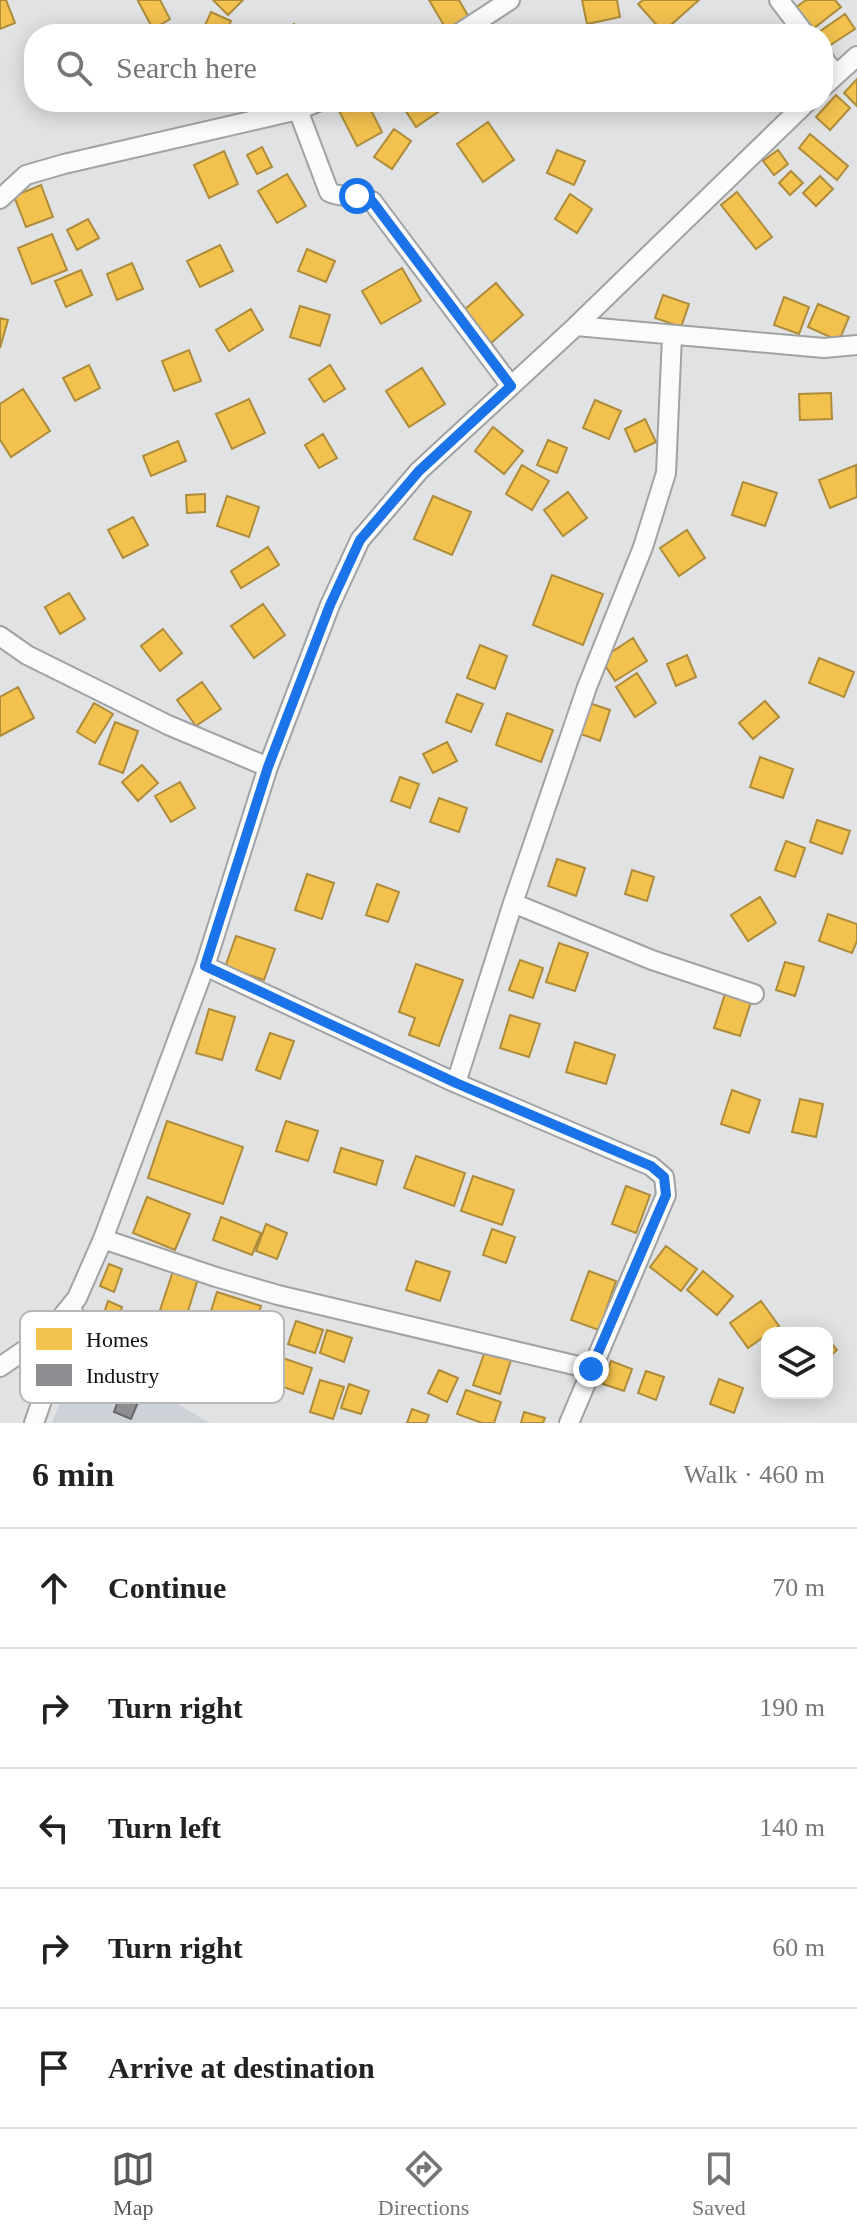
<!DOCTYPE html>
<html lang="en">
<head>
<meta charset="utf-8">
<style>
  :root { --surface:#fff; --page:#f2f2f2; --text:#222; --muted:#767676; --line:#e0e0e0; --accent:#58595a }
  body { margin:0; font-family:"Times New Roman",serif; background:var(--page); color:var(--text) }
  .controls { position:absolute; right:24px; bottom:24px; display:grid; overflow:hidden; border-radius:16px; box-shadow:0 4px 20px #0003 }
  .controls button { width:72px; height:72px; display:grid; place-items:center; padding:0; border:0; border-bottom:2px solid var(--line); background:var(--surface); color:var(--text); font:40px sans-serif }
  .stop { position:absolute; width:24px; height:24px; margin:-18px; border:6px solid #1a73e8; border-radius:50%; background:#fff }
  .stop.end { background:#1a73e8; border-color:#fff; box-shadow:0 2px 8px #0008 }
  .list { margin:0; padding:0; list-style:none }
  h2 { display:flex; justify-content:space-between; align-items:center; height:104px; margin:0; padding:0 32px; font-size:34px }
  h2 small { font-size:26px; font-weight:400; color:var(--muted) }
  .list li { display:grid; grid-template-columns:52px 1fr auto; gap:24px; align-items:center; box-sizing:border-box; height:120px; padding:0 32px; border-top:2px solid var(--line) }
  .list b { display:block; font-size:30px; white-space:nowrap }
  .list em { font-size:26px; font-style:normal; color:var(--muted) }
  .icon { flex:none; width:44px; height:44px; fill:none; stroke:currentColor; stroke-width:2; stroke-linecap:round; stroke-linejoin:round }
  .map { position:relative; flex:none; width:857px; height:1423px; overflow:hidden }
  .search { position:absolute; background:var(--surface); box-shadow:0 4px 20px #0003; left:24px; right:24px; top:24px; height:88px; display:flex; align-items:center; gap:20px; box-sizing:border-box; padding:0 28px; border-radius:32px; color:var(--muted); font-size:30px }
  .sheet { height:704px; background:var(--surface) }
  nav { display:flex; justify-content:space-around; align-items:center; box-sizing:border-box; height:112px; border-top:2px solid var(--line); background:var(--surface); font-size:22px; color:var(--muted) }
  nav a { display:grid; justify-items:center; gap:4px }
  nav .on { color:var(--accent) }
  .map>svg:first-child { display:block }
  .built { fill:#cdd2d8 }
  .homes { fill:#f2c14e; stroke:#ae8c3b; stroke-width:2 }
  .industry { fill:#8d8d92; stroke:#67676b; stroke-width:2 }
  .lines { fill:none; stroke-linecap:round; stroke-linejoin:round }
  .minor-casing { stroke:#a0a2a3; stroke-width:22 }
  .minor { stroke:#fafbfb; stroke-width:18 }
  .route { stroke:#1a73e8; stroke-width:10 }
  .key { fill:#fff; stroke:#b7b7b7; stroke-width:2 }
  .key-label { font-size:22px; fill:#0e0f10 }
</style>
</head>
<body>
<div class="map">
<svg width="857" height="1423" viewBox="0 0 857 1423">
  <rect width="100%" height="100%" fill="#e0e2e4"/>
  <path class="built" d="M 81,1347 L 210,1423 L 52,1423 Z"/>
  <path class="homes" d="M 0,0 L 6,0 L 15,23 L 0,29 Z
    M 140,0 L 160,0 L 170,19 L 153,29 L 138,1 Z
    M 213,0 L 243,0 L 228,15 Z
    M 429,0 L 459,0 L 471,21 L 449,34 Z
    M 582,0 L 617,0 L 620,17 L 587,24 Z
    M 643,0 L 699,0 L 663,32 L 638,4 Z
    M 806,0 L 835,0 L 841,7 L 809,32 L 792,10 Z
    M 211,12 L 231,21 L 225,34 L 201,34 Z
    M 845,14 L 855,29 L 826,48 L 823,44 L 823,34 L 816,34 Z
    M 294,24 L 299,34 L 275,34 Z
    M 252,26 L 256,34 L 236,34 Z
    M 778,26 L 784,34 L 768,34 Z
    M 857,79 L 857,106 L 844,93 Z
    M 836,95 L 850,108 L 830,130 L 816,117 Z
    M 140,102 L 161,102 L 142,108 Z
    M 350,102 L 367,102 L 382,132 L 357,146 L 338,109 Z
    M 400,102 L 440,102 L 444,108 L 416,127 Z
    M 488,122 L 514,160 L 483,182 L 457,144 Z
    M 394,129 L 411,141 L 392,169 L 374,157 Z
    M 810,134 L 848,166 L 837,180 L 799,148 Z
    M 262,147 L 272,167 L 257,174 L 247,155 Z
    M 557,150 L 585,161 L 574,185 L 547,173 Z
    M 778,150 L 788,164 L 774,175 L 763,161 Z
    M 224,151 L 238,184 L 209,198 L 194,165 Z
    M 791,171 L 803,183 L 790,195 L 779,183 Z
    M 287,174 L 306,206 L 277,223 L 258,191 Z
    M 820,176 L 833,189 L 816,206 L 803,193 Z
    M 41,185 L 53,217 L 26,227 L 14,196 Z
    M 737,192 L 772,237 L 756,249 L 721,205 Z
    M 570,194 L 592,209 L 577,233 L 555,219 Z
    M 88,219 L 99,238 L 77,250 L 67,230 Z
    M 52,234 L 67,270 L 32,284 L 18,248 Z
    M 220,245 L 233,271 L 200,287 L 187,261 Z
    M 307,249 L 335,261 L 326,282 L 298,271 Z
    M 132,263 L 143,289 L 117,300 L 107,274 Z
    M 402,268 L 421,301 L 381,324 L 362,291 Z
    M 81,270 L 92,295 L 66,307 L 55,281 Z
    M 496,283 L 523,315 L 491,343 L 464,310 Z
    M 663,295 L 689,304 L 681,327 L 655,318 Z
    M 784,297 L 809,307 L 799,334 L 774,325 Z
    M 818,304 L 849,317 L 839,341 L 808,327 Z
    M 300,306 L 330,315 L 320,346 L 290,337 Z
    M 251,309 L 263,330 L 229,351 L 216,330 Z
    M 0,318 L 8,320 L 0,348 Z
    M 189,350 L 201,381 L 174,391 L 162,361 Z
    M 89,365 L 100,388 L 75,401 L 63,378 Z
    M 330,365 L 345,389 L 324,402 L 309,379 Z
    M 422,368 L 445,404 L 409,427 L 386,391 Z
    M 23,389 L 50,431 L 11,457 L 0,440 L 0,404 Z
    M 831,393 L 832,419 L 800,420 L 799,394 Z
    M 249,399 L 265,433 L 232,449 L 216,414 Z
    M 595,400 L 621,411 L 609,439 L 583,428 Z
    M 645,419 L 656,442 L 635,452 L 625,429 Z
    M 493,427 L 523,451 L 504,474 L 475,451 Z
    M 323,434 L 337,458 L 319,468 L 305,445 Z
    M 548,440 L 567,448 L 557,473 L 537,465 Z
    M 178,441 L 186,461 L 151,476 L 143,456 Z
    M 522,465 L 549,481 L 532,510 L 506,494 Z
    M 856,465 L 857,497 L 830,508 L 819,480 Z
    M 743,482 L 777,493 L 765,526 L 732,515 Z
    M 568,492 L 587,518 L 563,536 L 544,510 Z
    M 205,494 L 205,512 L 187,513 L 186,495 Z
    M 227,496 L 259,507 L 249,537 L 217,526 Z
    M 433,496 L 471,512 L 452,555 L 414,539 Z
    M 133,517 L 148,545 L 123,558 L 108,530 Z
    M 687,530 L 705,558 L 679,576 L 660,548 Z
    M 268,547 L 279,565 L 241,588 L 231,571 Z
    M 552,575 L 603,594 L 583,645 L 533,625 Z
    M 69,593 L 85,619 L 60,634 L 45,607 Z
    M 263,604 L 285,635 L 254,658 L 231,626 Z
    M 163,629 L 182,653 L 160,671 L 141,646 Z
    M 633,638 L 647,661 L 615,681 L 601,659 Z
    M 480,645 L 507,656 L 495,689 L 467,678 Z
    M 687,655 L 696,677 L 676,686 L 667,664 Z
    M 819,658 L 854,672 L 844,697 L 809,683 Z
    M 637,673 L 656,703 L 635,717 L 616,687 Z
    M 202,682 L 221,709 L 196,726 L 177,700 Z
    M 18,687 L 34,718 L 0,736 L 0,697 Z
    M 457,694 L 483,704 L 471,732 L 446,722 Z
    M 765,701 L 779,717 L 753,739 L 739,723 Z
    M 94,703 L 113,714 L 95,743 L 77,732 Z
    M 589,703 L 610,710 L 600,741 L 578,733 Z
    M 507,713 L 553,730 L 541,762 L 496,745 Z
    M 115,722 L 138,731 L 123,773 L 99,764 Z
    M 447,742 L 457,761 L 433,773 L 423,754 Z
    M 760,757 L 793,769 L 783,798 L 750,787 Z
    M 142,765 L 158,783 L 138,801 L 122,782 Z
    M 400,777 L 419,784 L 410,808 L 391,801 Z
    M 180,782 L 195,808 L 171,822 L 155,796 Z
    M 439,798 L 467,808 L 459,832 L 430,822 Z
    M 817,820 L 850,831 L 842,854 L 810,842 Z
    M 786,841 L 805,848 L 795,877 L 775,870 Z
    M 557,859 L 585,868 L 576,896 L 548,886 Z
    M 632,870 L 654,877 L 647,901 L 625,894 Z
    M 307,874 L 334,883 L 322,919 L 295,910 Z
    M 377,884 L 399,892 L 388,922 L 366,915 Z
    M 760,897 L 776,923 L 748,941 L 731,915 Z
    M 828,914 L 857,924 L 857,941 L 852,953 L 819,941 Z
    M 236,936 L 275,949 L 264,980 L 225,967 Z
    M 559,943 L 588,953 L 575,991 L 546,982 Z
    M 520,960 L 543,968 L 533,998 L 509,990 Z
    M 785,962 L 804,967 L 795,996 L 776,990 Z
    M 416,964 L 463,980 L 439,1046 L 409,1035 L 415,1018 L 399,1012 Z
    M 725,994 L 751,1002 L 740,1036 L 714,1028 Z
    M 209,1009 L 235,1017 L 222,1060 L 196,1053 Z
    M 510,1015 L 540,1024 L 529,1057 L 500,1048 Z
    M 270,1033 L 294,1041 L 280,1079 L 256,1070 Z
    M 575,1042 L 615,1055 L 606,1084 L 566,1072 Z
    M 732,1090 L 760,1100 L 749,1133 L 721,1124 Z
    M 800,1099 L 823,1104 L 816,1137 L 792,1132 Z
    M 167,1121 L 243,1147 L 223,1204 L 148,1178 Z
    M 286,1121 L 318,1131 L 308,1161 L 276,1151 Z
    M 341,1148 L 383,1161 L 376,1185 L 334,1172 Z
    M 416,1156 L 465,1173 L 454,1206 L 404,1188 Z
    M 473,1176 L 514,1190 L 502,1225 L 461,1211 Z
    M 626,1186 L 650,1195 L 636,1233 L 612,1224 Z
    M 147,1197 L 190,1214 L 175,1250 L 133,1233 Z
    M 221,1217 L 261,1233 L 252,1255 L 213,1240 Z
    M 266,1224 L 287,1233 L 277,1259 L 256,1251 Z
    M 492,1229 L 515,1237 L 506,1263 L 483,1255 Z
    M 666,1246 L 697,1269 L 681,1291 L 650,1267 Z
    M 416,1261 L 450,1272 L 440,1301 L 406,1290 Z
    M 109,1264 L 122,1269 L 114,1292 L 100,1286 Z
    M 173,1271 L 198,1279 L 188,1311 L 190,1312 L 186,1325 L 171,1320 L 173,1314 L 160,1310 Z
    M 589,1271 L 616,1281 L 599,1330 L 571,1320 Z
    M 703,1271 L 733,1296 L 717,1315 L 687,1290 Z
    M 217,1292 L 261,1306 L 246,1353 L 202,1339 Z
    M 108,1301 L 122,1307 L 118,1318 L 104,1313 Z
    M 761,1301 L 779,1326 L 748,1348 L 730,1323 Z
    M 296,1321 L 323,1330 L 315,1353 L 288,1344 Z
    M 327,1330 L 352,1338 L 344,1362 L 320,1353 Z
    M 827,1338 L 837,1350 L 827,1359 Z
    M 485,1351 L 511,1360 L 500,1394 L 473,1385 Z
    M 277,1356 L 312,1368 L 303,1394 L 269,1382 Z
    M 611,1361 L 632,1369 L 624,1391 L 603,1384 Z
    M 439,1370 L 458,1378 L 447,1402 L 428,1393 Z
    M 646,1371 L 664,1377 L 656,1400 L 638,1393 Z
    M 719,1379 L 743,1388 L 734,1413 L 710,1404 Z
    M 320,1380 L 344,1387 L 333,1419 L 310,1412 Z
    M 349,1384 L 369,1391 L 361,1414 L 341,1408 Z
    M 466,1390 L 501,1402 L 494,1423 L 482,1423 L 457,1414 Z
    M 412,1409 L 429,1415 L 426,1423 L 407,1423 Z
    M 524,1412 L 545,1418 L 543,1423 L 521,1423 Z"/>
  <path class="industry" d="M 121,1393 L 139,1400 L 131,1419 L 114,1412 Z"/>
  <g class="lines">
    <defs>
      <path id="minor" d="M 779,0 L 805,34
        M 458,34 L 510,0
        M 823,58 L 836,75
        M 823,87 L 857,56
        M 298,110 L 329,192 C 342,199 358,193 372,201 L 511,386
        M 0,199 L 26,175 L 64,164 L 298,110 L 318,102
        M 576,326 L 824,348 L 857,345
        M 0,636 L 27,655 L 168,725 L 268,767
        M 513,903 L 652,960 L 754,994
        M 205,966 L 456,1083 L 651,1166 L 664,1177 L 666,1195 L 569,1423
        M 456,1083 L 513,903 L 587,687 L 643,547 L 666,473 L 672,336
        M 103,1239 L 216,1277 L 278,1295 L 591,1369
        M 0,1367 L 48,1334 L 77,1298 L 103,1239 L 205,966 L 268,767 L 330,605 L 360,540 L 419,471 L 576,326 L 807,102
        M 34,1423 L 73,1312"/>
    </defs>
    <use href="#minor" class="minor-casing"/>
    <use href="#minor" class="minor"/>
  </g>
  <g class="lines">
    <path class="route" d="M 357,196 L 372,201 L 511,386 L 419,471 L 360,540 L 330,605 L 268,767 L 205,966 L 456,1083 L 651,1166 L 664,1177 L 666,1195 L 591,1369"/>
  </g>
  <rect x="20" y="1311" width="264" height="92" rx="12" class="key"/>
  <rect x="36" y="1328" width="36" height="22" fill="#f2c14e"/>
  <rect x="36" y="1364" width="36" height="22" fill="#8d8d92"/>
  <g class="key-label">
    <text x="86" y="1347">Homes</text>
    <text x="86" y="1383">Industry</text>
  </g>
</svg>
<div class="controls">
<button><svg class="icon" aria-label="layers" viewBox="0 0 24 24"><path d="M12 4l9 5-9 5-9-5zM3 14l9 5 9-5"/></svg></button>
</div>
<div class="stop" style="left:357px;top:196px"></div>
<div class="stop end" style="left:591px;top:1369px"></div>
<div class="search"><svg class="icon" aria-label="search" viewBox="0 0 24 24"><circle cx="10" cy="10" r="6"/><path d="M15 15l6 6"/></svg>Search here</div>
</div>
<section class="sheet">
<h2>6 min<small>Walk · 460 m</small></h2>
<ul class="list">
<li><svg class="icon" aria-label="ahead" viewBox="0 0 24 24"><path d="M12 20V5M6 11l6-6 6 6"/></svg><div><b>Continue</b></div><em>70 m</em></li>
<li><svg class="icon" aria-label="right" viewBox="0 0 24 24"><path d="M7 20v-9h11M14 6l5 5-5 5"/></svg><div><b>Turn right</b></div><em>190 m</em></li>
<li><svg class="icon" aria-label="left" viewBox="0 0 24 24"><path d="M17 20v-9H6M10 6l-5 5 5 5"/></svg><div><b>Turn left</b></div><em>140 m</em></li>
<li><svg class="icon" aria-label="right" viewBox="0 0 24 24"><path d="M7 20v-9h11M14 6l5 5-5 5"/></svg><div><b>Turn right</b></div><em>60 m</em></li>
<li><svg class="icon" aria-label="arrive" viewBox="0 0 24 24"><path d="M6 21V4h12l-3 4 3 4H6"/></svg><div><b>Arrive at destination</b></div></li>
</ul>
</section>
<nav>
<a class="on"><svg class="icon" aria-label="map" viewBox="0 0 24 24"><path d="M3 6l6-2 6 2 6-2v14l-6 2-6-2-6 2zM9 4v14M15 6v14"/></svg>Map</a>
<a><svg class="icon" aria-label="directions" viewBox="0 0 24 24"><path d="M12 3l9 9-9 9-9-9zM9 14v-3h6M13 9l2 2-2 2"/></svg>Directions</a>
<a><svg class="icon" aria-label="saved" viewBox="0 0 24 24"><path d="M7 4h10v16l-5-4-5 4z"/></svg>Saved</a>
</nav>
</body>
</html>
